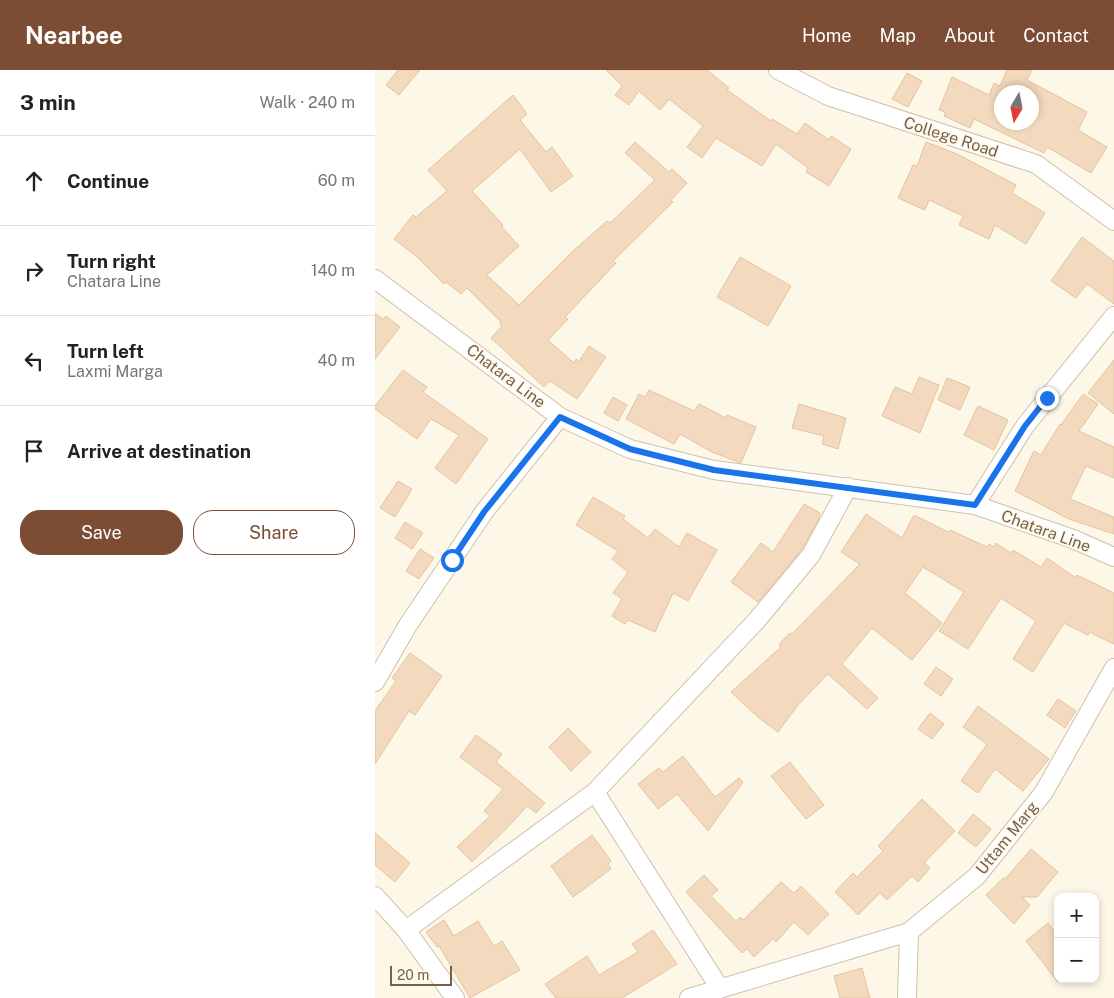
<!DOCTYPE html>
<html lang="en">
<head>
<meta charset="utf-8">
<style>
  :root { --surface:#fff; --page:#f6f6f6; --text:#222; --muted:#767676; --line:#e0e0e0; --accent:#7c4c34 }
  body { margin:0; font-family:"Public Sans",sans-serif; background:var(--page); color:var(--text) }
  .controls { position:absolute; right:15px; bottom:15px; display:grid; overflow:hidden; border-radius:10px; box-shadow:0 2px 8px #0003 }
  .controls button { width:45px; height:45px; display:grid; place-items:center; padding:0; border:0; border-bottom:1px solid var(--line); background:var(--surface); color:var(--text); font:25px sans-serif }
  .compass { position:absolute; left:619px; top:15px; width:45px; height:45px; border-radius:50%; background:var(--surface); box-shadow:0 2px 8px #0003; rotate:190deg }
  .scale { position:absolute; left:15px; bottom:12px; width:62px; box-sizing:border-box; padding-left:5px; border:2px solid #78604a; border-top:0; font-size:14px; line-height:18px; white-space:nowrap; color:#78604a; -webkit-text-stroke:4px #fffaee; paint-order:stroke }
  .stop { position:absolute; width:15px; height:15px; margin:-11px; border:4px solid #1a73e8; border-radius:50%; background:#fff }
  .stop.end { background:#1a73e8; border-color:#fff; box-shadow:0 1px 5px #0008 }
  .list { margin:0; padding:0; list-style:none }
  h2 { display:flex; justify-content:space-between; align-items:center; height:65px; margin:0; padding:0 20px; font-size:21px }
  h2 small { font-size:16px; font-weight:400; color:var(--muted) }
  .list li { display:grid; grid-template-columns:32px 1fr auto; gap:15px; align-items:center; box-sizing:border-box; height:90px; padding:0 20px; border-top:1px solid var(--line) }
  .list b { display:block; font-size:19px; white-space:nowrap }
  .list p { margin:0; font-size:16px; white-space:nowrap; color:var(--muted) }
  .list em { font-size:16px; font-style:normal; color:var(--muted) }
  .actions { display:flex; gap:10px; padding:15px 20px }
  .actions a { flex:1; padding:11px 0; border:1px solid var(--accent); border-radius:20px; text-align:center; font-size:18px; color:var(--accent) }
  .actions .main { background:var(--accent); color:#fff }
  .icon { flex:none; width:28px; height:28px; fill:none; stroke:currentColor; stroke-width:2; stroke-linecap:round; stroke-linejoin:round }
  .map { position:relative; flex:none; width:739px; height:928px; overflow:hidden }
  header { display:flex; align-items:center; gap:30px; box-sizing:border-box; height:70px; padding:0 25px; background:var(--accent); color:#fff }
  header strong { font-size:24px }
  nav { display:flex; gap:28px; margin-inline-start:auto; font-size:18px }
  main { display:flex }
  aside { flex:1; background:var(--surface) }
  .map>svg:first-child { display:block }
  .building { fill:#f3dabe; stroke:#e6c29d; fill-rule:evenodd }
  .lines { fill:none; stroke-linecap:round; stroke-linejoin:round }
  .street-casing { stroke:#cfc0ac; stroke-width:20 }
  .street { stroke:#fff; stroke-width:18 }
  .route { stroke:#1a73e8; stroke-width:6 }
  .labels { text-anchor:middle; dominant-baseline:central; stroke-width:4; stroke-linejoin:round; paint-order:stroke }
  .street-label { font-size:16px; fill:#78604a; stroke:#fffaee }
</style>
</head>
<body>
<header>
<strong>Nearbee</strong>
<nav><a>Home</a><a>Map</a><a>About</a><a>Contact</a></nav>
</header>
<main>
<aside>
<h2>3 min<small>Walk · 240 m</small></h2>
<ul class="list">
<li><svg class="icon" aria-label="ahead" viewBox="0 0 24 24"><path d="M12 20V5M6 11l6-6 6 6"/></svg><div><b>Continue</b></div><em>60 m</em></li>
<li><svg class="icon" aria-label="right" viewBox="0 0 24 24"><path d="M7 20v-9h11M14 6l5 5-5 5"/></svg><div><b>Turn right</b><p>Chatara Line</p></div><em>140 m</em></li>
<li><svg class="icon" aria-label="left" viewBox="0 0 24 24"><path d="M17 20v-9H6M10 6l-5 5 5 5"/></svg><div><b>Turn left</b><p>Laxmi Marga</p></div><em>40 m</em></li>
<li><svg class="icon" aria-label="arrive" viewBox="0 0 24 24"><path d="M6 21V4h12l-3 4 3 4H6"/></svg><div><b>Arrive at destination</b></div></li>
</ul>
<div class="actions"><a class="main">Save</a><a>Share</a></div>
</aside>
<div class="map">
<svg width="739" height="928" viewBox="0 0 739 928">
  <rect width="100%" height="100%" fill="#fdf7e7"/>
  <path class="building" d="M 23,0 L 45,0 L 24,25 L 11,15 Z
    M 231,0 L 332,0 L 354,18 L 352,20 L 396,51 L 397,49 L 422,64 L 430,53 L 454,70 L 456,66 L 476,79 L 454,116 L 431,102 L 433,98 L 401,74 L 387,96 L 341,68 L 327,88 L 312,77 L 328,56 L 294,29 L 285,40 L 264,21 L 254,35 L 240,25 L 247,16 Z
    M 632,0 L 657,0 L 652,10 L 712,42 L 703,60 L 732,77 L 716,103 L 672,77 L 669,83 L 599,49 L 595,58 L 569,46 L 570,42 L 564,40 L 577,7 L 614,25 L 619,13 L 625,16 ZM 626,22 L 656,22 L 656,52 L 626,52 Z
    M 532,3 L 547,11 L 533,37 L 517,29 Z
    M 138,25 L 152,44 L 145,50 L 171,82 L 177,77 L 198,106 L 176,122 L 145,79 L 97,121 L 128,155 L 127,157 L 144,176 L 112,205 L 144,235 L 198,181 L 232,151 L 235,153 L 280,110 L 250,83 L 260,72 L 294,102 L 297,99 L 312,113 L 296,130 L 298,132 L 238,191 L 241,193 L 190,247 L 193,249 L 173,270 L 199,293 L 201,289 L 204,291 L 214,276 L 231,287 L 202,329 L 175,311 L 169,317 L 116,268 L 127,256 L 125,254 L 126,252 L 92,218 L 86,224 L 71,212 L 69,214 L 41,186 L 19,169 L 38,145 L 41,147 L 72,121 L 53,100 Z
    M 551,72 L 582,84 L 641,115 L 637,123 L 670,143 L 651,174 L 620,155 L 614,169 L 584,155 L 588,146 L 554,130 L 550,140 L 523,128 L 538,95 L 542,96 Z
    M 707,167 L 739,191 L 739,234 L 712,214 L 701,228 L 676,211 Z
    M 365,187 L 416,216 L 393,256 L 342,227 Z
    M 0,243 L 8,249 L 11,246 L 25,257 L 0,289 Z
    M 739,290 L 739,344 L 713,323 Z
    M 28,300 L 52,317 L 48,322 L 113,369 L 81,414 L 60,398 L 84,365 L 56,349 L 42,369 L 0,339 L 0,336 Z
    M 544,307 L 564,315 L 545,363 L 507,346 L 520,317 L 537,324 Z
    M 572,308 L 595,317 L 585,340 L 563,330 Z
    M 274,320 L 319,341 L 324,334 L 351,348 L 352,345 L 381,357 L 366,393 L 337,382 L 305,364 L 299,374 L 251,349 L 264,324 L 270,327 Z
    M 708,324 L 723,334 L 704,361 L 739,377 L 739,408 L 711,396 L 695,429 L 739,447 L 739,464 L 694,449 L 640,421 L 659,381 L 666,385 L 685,354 L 686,355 Z
    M 238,327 L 252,335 L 243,351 L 229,343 Z
    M 424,334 L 471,348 L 463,379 L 447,374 L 449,366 L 417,358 Z
    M 603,336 L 633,350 L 619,380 L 589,365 Z
    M 23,411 L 37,419 L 20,447 L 5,438 Z
    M 218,427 L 250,446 L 248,449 L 273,468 L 280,459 L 304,477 L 312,463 L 342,480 L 313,531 L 298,523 L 280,562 L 253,550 L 250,554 L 237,546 L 247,529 L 238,523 L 253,502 L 237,489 L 243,481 L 201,455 Z
    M 429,434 L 445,443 L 443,450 L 427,479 L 383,532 L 356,512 L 386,473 L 398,482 Z
    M 491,444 L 527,468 L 539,445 L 573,462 L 575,460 L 612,477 L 614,474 L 619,477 L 621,473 L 636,483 L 638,480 L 666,497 L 672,488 L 701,508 L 702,505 L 739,523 L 739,574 L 714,562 L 713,565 L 689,553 L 658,602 L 638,589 L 661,551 L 626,528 L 593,579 L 564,561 L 589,522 L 548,497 L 530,523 L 567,553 L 537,590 L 497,558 L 467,594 L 503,628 L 492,639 L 453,604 L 423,635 L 403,662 L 384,648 L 356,622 L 406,577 L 404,574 L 415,563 L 417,564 L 485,494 L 466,482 Z
    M 30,452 L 48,463 L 37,479 L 20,468 Z
    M 45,479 L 59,488 L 44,509 L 31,501 Z
    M 35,583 L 67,606 L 40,645 L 34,641 L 0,694 L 0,641 L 21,611 L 17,608 Z
    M 561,597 L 578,609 L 566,626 L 549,614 Z
    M 683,629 L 701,641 L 690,658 L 672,645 Z
    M 603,636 L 674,689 L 648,721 L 620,699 L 603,723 L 586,711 L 612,674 L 588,657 Z
    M 555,643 L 569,654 L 557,669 L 543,659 Z
    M 193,658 L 216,682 L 196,701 L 174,677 Z
    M 101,665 L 127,684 L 121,692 L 170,733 L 161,743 L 152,736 L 135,755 L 97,792 L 82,777 L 115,746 L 109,741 L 128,719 L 85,687 Z
    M 308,686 L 340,727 L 364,708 L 368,712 L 333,761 L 302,724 L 283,739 L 263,714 L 284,698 L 288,702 Z
    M 415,692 L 449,735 L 431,749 L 396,706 Z
    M 547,729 L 580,761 L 549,793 L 555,798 L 543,812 L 537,806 L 512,830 L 505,823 L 483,845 L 460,822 L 478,803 L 482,807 L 508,781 L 503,776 Z
    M 598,744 L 616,759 L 601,777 L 583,763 Z
    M 0,763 L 35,793 L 20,812 L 0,795 Z
    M 217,765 L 236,791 L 233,794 L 236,799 L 198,827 L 176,796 Z
    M 656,779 L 683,802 L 662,827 L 647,827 L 655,835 L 639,854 L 611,825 L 628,808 L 630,809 Z
    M 329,805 L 343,820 L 336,826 L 361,851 L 365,847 L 368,850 L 406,812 L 419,823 L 426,816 L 454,844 L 433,865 L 419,852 L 401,872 L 398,869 L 379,887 L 372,879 L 367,883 L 311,822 Z
    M 69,850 L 79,866 L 103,851 L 119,876 L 127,871 L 145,900 L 95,928 L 64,876 L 62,877 L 51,862 Z
    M 673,853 L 683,866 L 683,912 L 651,871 Z
    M 278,860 L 302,894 L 247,928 L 181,928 L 170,914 L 212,886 L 224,905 L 263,882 L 257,874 Z
    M 487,898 L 495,928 L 465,928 L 459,906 Z"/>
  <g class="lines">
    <defs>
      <path id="street" d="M 403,0 L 453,26 L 661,94 L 739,151
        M 0,209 L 185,347 L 255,379 L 339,400 L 600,435 L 698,469 L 739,487
        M 600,435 L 650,356 L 739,246
        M 0,612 L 33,555 L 109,442 L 185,347
        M 220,722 L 344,917
        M 0,826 L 31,860 L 80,928
        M 31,860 L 220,722 L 382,550 L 436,485 L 473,417
        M 314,928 L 534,862
        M 532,928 L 534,862 L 602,806 L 669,722 L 739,598"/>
    </defs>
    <use href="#street" class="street-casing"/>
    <use href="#street" class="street"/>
  </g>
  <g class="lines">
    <path class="route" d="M 77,490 L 109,442 L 185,347 L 255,379 L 339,400 L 600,435 L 650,356 L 672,328"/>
  </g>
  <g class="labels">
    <g class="street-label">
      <text transform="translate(576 67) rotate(18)">College Road</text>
      <text transform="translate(131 306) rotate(37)">Chatara Line</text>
      <text transform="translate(671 461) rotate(20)">Chatara Line</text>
      <text transform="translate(632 768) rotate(-51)">Uttam Marg</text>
    </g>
  </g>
</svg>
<div class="controls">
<button>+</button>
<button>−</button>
</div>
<svg class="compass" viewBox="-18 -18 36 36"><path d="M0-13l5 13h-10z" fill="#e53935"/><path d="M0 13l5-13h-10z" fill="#767676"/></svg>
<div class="scale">20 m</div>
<div class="stop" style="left:77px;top:490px"></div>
<div class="stop end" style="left:672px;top:328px"></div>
</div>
</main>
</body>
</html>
